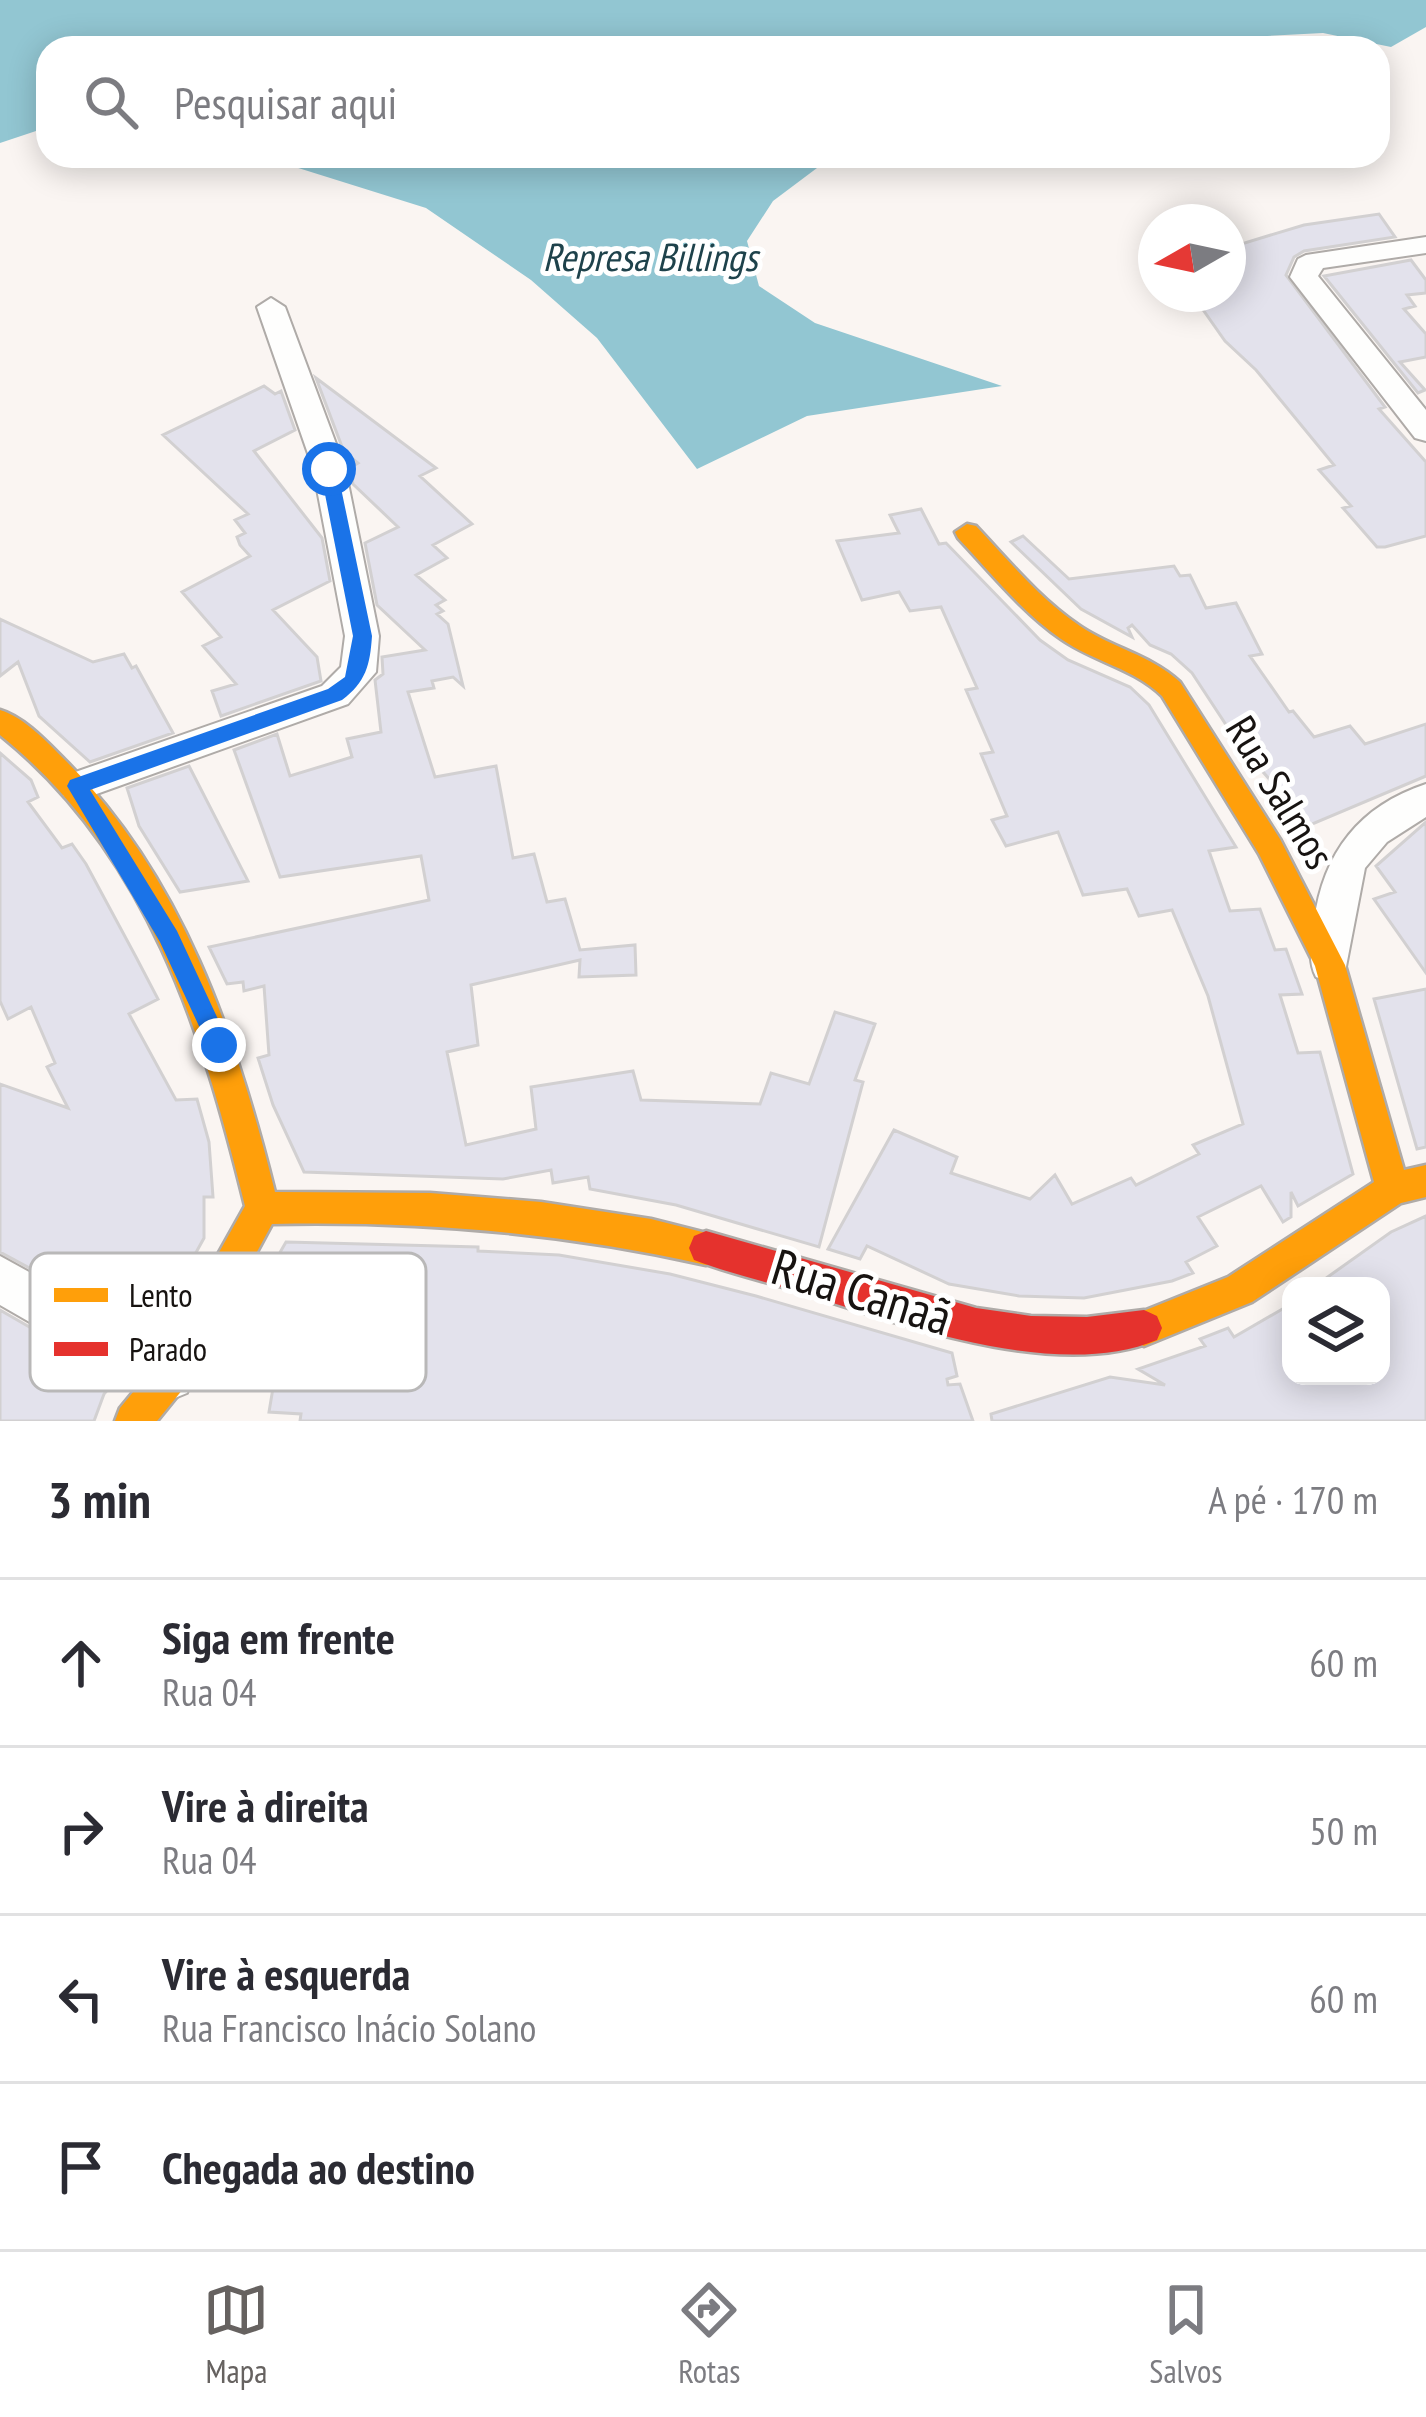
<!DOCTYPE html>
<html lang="pt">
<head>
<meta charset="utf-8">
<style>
  :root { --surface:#fff; --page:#f2f2f3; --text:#2b2b33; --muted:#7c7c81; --line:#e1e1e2; --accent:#666260 }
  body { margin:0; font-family:"PT Sans Narrow",sans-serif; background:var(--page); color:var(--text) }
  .controls { position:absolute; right:36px; bottom:36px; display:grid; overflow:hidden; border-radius:24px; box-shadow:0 6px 30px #0003 }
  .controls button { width:108px; height:108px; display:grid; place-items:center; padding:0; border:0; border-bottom:3px solid var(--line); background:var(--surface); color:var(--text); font:60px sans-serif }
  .compass { position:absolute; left:1138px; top:204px; width:108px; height:108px; border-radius:50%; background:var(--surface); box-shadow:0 6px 30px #0003; rotate:261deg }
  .stop { position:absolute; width:36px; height:36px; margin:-27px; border:9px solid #1a73e8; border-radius:50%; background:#fff }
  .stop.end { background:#1a73e8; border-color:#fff; box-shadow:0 3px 12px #0008 }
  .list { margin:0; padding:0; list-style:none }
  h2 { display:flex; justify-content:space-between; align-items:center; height:156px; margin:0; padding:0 48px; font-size:51px }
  h2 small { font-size:39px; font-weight:400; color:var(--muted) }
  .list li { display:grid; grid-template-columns:78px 1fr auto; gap:36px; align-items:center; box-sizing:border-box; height:168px; padding:0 48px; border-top:3px solid var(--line) }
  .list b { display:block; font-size:45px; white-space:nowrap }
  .list p { margin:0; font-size:39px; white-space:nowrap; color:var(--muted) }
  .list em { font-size:39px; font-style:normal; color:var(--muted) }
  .icon { flex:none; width:66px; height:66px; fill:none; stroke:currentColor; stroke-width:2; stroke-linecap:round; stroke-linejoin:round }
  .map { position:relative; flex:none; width:1426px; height:1421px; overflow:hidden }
  .search { position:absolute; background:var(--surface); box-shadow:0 6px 30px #0003; left:36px; right:36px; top:36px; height:132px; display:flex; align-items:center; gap:30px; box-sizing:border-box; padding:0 42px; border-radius:36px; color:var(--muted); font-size:45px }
  .sheet { height:828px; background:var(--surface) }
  nav { display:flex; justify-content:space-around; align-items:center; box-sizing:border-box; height:168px; border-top:3px solid var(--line); background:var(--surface); font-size:33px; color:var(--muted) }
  nav a { display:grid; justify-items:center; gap:6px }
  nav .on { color:var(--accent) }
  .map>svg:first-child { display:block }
  .water { fill:#92c6d2 }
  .building { fill:#e3e2ec; stroke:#d2d0d1; stroke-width:3 }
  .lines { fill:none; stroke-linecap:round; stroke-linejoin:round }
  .street-casing { stroke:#afaba8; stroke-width:4 }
  .slow-casing { stroke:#afaba8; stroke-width:5 }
  .jam-casing { stroke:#afaba8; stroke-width:5 }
  .street { fill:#fefefd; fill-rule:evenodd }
  .slow { fill:#ff9f0a; fill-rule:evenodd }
  .jam { fill:#e5322d; fill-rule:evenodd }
  .route { fill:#1a73e8 }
  .labels { text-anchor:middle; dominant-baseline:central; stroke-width:10; stroke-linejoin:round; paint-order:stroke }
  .far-water-label { font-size:39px; font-style:italic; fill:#1e424b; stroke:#fff }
  .street-label { font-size:42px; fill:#171311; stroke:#fff }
  .near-street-label { font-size:51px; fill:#171311; stroke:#fff }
  .key { fill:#fff; stroke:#b9b8b8; stroke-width:3 }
  .key-label { font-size:33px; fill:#171311 }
</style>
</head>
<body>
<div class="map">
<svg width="1426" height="1421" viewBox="0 0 1426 1421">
  <rect width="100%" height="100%" fill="#faf5f2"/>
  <path class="water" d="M 0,0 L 1426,0 L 1426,27 L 1391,47 L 1323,33 L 1212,39 L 1150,48 L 48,48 L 48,127 L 0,143 Z
    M 260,156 L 833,156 L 773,201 L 747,241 L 759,286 L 815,323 L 1002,386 L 807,416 L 697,469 L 597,338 L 531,280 L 426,208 Z"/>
  <path class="building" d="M 1379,214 L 1395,237 L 1304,251 L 1294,257 L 1286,275 L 1385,407 L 1379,409 L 1426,462 L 1426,536 L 1385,547 L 1377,547 L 1343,508 L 1351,506 L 1319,470 L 1334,465 L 1256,370 L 1225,341 L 1192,294 L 1228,294 L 1228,248 L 1304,225 Z
    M 1411,260 L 1426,280 L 1426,293 L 1407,295 L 1415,306 L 1404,309 L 1426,334 L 1426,357 L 1400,362 L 1425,390 L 1418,393 L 1324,276 Z
    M 316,378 L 436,468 L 420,476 L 472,524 L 433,545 L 447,558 L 416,575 L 445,600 L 436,605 L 443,611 L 437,614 L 448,624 L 463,686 L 453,677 L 432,681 L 434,688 L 408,692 L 435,777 L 496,766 L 513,858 L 534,854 L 547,902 L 565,899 L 580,950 L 635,945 L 636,975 L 579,977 L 580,960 L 471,985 L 478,1045 L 447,1052 L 466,1145 L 536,1129 L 531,1087 L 633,1071 L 641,1100 L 760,1104 L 771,1073 L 809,1084 L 835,1012 L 875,1024 L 855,1080 L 863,1082 L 819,1247 L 676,1205 L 590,1189 L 588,1177 L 553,1183 L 551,1170 L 503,1179 L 304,1172 L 273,1105 L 258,1058 L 269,1055 L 264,986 L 244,991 L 243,982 L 227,984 L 209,947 L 429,900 L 421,856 L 280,877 L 234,750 L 277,734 L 290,776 L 352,757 L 347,739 L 381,732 L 375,680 L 383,674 L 382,657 L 425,650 L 377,605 L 365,543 L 398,527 L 353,484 L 350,468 L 358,463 L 344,452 Z
    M 264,386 L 275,394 L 281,391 L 295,430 L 254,451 L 322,538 L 330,581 L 273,610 L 317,657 L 321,681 L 221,716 L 212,691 L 236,684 L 203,646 L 221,637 L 182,592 L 250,556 L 240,545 L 237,537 L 245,533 L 235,520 L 248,514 L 163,435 Z
    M 921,509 L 939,544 L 946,543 L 1040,640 L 1068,660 L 1130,687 L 1149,705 L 1236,847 L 1209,851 L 1230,911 L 1260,909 L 1275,950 L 1286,949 L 1302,994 L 1280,995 L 1298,1053 L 1320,1052 L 1353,1174 L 1298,1206 L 1291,1192 L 1291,1217 L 1283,1222 L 1261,1186 L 1198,1217 L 1217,1246 L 1186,1262 L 1193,1273 L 1172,1281 L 1084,1298 L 1019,1296 L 949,1284 L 867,1246 L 860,1259 L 828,1249 L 894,1130 L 957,1157 L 951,1173 L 1030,1199 L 1055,1175 L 1072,1204 L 1131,1178 L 1136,1185 L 1199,1154 L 1193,1145 L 1243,1124 L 1208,996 L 1172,910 L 1139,916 L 1127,889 L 1083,895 L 1058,832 L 1006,846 L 992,820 L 1007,816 L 981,754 L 993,752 L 966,690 L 977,688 L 941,607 L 910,611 L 899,592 L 862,600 L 837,541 L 899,533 L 890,515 Z
    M 1023,536 L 1069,579 L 1174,566 L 1180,576 L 1190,575 L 1206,608 L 1236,603 L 1262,654 L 1250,656 L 1289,712 L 1293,711 L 1314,737 L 1350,726 L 1365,744 L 1426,724 L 1426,776 L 1310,825 L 1240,746 L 1192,673 L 1171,654 L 1150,645 L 1132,625 L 1128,628 L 1132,637 L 1081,609 L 1011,542 Z
    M 0,619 L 93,662 L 124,654 L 132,668 L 136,666 L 173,733 L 90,762 L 39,716 L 18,662 L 0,676 Z
    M 0,753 L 31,780 L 38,797 L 28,802 L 62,848 L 72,844 L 86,864 L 136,957 L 158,999 L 129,1014 L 176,1100 L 197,1099 L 209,1142 L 213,1197 L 204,1197 L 204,1238 L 151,1334 L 0,1252 L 0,1084 L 68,1108 L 47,1067 L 55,1063 L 31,1007 L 8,1019 L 0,1001 Z
    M 189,766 L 248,881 L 180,892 L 139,826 L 127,788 Z
    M 1426,822 L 1426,973 L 1374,899 L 1395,892 L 1376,866 Z
    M 1426,989 L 1426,1147 L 1417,1149 L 1374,999 Z
    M 1426,1216 L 1426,1421 L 992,1421 L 991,1414 L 1110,1377 L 1165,1385 L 1138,1369 L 1205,1346 L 1200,1339 L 1228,1328 L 1234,1337 L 1291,1304 L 1291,1376 L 1381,1376 L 1381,1286 L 1315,1286 L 1391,1232 Z
    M 286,1242 L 478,1247 L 478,1251 L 559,1255 L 670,1274 L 756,1296 L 952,1353 L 957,1376 L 947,1379 L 948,1385 L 960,1384 L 973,1421 L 300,1421 L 301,1414 L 269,1412 L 283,1328 L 248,1308 Z
    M 0,1310 L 118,1378 L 104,1394 L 94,1421 L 0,1421 Z"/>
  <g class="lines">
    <defs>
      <path id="street" d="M 1426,237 L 1426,253 L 1323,268 L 1318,276 L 1426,410 L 1426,441 L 1415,438 L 1290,277 L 1298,259 L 1306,255 Z
        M 271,298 L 285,307 L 345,468 L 379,636 L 376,672 L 348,704 L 77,801 L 64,796 L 58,786 L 64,776 L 322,686 L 341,667 L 345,636 L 313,468 L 257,307 Z
        M 1426,784 L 1426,817 L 1387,842 L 1365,868 L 1344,977 L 1330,982 L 1316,977 C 1307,960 1312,941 1314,922 C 1323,853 1359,806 1426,784 Z
        M 0,1256 L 187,1359 L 194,1376 L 187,1393 L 170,1400 L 153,1393 L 0,1305 Z"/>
      <path id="slow" d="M 967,524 L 976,526 C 1009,561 1040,599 1080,626 C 1112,648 1151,655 1180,682 L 1280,839 L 1345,965 L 1404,1170 L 1426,1165 L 1426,1197 L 1401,1203 L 1252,1302 L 1144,1346 L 1131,1340 L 1126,1328 L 1131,1316 L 1228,1277 L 1374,1182 L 1315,966 L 1259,854 L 1162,696 C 1133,668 1094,662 1061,639 C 1022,612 991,573 958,538 L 955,532 Z
        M 0,710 C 24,717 47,742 65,760 C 182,876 236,1036 275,1192 L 430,1193 L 541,1202 L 651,1219 L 718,1236 L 723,1248 L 718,1260 L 706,1265 C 562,1232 419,1221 272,1224 L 183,1389 L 157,1421 L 115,1421 L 120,1408 L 157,1363 L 245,1206 C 202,1030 147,853 0,735 Z"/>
      <path id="jam" d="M 706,1231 L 976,1308 L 1031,1316 L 1087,1317 L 1144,1310 L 1157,1316 L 1162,1328 L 1157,1340 C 1056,1382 897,1323 799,1292 C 764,1281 728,1273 694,1260 L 689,1248 L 694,1236 Z"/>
    </defs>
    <use href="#street" class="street-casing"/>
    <use href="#slow" class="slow-casing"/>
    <use href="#jam" class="jam-casing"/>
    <use href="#street" class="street"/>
    <use href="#slow" class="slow"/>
    <use href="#jam" class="jam"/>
  </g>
  <path class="route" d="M 329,463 L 337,469 L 372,636 C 370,665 366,682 342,700 L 90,790 L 177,931 L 230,1045 L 219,1055 L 211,1052 L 160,942 L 67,786 L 70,780 L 328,689 L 345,677 L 353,636 L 320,469 Z"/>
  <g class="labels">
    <g class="far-water-label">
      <text x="650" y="256">Represa Billings</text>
    </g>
    <g class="street-label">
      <text transform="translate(1281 792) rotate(59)">Rua Salmos</text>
    </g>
    <g class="near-street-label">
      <text transform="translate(862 1291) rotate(17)">Rua Canaã</text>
    </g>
  </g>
  <rect x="30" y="1253" width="396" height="138" rx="18" class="key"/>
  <rect x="54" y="1288" width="54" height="14" fill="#ff9f0a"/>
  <rect x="54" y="1342" width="54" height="14" fill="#e5322d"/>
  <g class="key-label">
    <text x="129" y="1307">Lento</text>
    <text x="129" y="1361">Parado</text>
  </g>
</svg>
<div class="controls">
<button><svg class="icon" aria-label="layers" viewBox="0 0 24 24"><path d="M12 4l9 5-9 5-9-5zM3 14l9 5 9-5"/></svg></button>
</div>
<svg class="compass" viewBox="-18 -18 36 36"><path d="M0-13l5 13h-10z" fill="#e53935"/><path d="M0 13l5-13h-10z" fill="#7c7c81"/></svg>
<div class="stop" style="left:329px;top:469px"></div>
<div class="stop end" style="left:219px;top:1045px"></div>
<div class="search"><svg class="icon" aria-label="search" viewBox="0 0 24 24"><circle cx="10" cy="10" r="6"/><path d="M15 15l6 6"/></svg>Pesquisar aqui</div>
</div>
<section class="sheet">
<h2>3 min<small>A pé · 170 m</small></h2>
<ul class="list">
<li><svg class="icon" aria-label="ahead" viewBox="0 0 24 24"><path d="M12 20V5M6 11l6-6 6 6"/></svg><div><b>Siga em frente</b><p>Rua 04</p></div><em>60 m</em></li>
<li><svg class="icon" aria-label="right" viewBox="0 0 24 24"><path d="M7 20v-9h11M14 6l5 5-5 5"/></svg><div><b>Vire à direita</b><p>Rua 04</p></div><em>50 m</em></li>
<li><svg class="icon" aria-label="left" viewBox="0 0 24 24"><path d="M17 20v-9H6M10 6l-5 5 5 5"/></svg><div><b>Vire à esquerda</b><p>Rua Francisco Inácio Solano</p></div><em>60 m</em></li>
<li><svg class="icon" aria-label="arrive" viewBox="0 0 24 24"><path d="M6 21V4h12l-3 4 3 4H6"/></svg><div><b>Chegada ao destino</b></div></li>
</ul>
</section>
<nav>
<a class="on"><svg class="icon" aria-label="map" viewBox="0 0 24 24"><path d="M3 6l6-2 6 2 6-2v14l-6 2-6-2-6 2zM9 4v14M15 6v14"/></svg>Mapa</a>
<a><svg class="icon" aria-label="directions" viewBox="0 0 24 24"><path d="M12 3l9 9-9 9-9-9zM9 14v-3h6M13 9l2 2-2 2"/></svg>Rotas</a>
<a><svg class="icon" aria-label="saved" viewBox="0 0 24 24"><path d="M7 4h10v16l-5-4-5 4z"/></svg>Salvos</a>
</nav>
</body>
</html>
